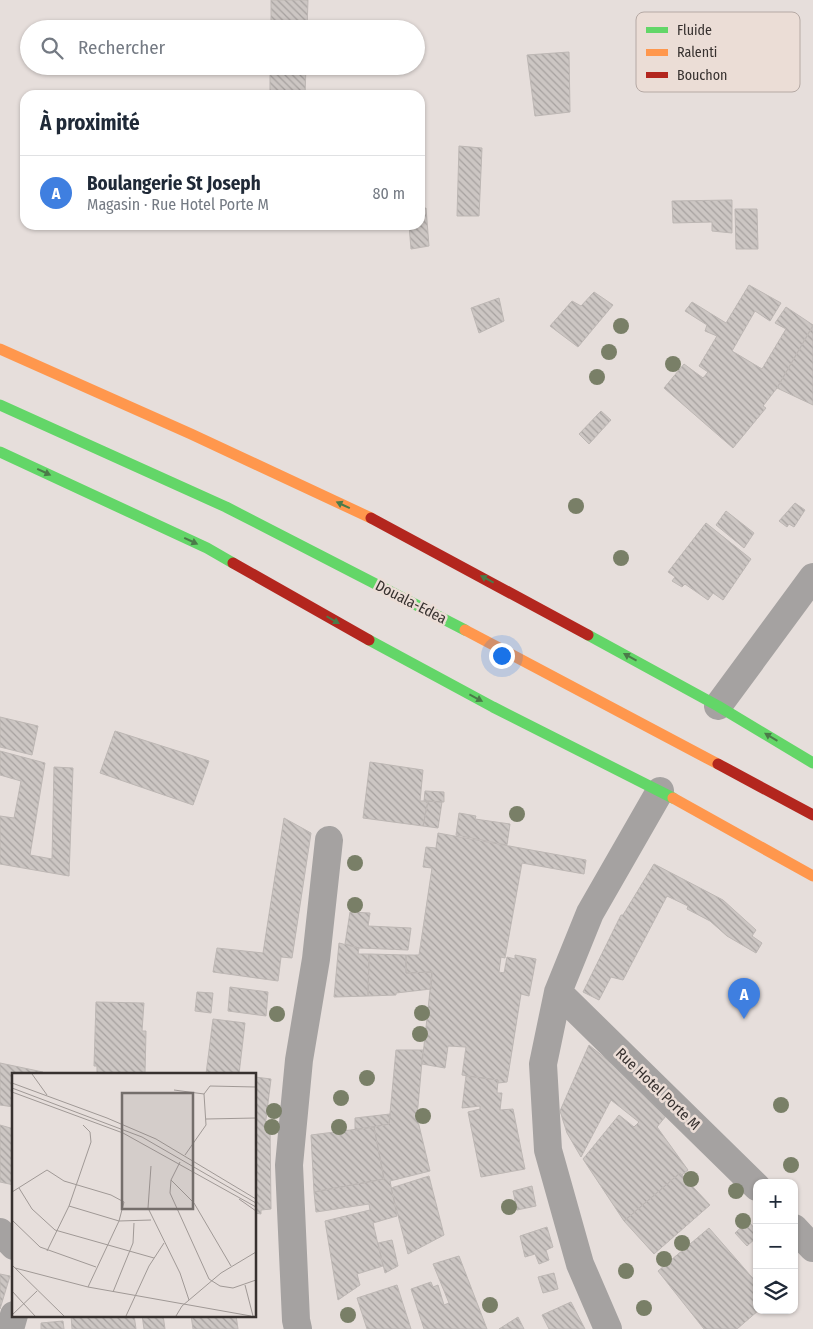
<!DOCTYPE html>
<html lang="fr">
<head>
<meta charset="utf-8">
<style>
  :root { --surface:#fff; --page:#f6f6f7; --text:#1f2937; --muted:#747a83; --line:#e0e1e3; --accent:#1a73e8 }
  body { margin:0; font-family:"Fira Sans Condensed",sans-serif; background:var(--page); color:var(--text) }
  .controls { position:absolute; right:15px; bottom:15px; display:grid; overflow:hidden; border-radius:10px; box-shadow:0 1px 4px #0004 }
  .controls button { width:45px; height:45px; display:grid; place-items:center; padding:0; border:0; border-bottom:1px solid var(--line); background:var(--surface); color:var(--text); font:25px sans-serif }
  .you { position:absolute; left:501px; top:655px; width:18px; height:18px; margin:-12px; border:4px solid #fff; border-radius:50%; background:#1a73e8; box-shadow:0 0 0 8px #1a73e833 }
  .badge { display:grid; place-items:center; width:32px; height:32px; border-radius:50%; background:var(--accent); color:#fff; font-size:16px; font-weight:700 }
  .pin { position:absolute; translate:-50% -41px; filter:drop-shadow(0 1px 2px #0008) }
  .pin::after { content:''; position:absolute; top:26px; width:18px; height:15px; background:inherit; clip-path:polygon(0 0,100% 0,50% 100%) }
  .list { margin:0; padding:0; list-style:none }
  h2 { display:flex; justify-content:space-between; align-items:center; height:65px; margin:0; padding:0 20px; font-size:21px }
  h2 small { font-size:16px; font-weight:400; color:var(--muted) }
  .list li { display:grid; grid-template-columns:32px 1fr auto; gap:15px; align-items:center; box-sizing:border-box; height:75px; padding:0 20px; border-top:1px solid var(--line) }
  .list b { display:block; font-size:19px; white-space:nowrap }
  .list p { margin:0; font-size:16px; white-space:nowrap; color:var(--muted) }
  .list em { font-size:16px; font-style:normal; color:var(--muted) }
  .icon { flex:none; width:28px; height:28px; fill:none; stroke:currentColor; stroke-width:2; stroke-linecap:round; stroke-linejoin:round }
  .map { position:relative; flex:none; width:813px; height:1329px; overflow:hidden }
  .search { position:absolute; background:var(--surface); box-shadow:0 1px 4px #0004; left:20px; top:20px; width:405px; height:55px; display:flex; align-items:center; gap:12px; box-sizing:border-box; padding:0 18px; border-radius:28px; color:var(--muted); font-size:19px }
  .panel { position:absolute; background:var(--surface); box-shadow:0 1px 4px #0004; left:20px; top:90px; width:405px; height:140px; border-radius:15px }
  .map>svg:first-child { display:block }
  .building { fill:url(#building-back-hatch); stroke:#bdb7b4 }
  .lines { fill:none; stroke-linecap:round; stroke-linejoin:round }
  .street { stroke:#a5a2a1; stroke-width:28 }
  .fast { stroke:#63d668; stroke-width:11 }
  .slow { stroke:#ff974d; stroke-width:11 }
  .jam { stroke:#b3261e; stroke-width:11 }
  .tree { fill:#797f67 }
  .oneway { fill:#4b7b49 }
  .labels { text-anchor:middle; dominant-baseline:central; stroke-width:5; stroke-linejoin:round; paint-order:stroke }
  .street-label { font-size:15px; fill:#37312f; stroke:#ebddd6 }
  .inset-road { fill:none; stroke:#a09996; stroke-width:1 }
  .view { fill:#746e6b; fill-opacity:0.15; stroke:#746e6b; stroke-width:2.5 }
  .inset-edge { fill:none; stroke:#37312f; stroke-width:2.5 }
  .key { fill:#ebddd6; stroke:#b5a9a4; stroke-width:1 }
  .key-label { font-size:14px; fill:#37312f }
</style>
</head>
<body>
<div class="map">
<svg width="813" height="1329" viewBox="0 0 813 1329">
  <defs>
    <pattern id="building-back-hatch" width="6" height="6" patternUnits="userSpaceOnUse" patternTransform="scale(1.25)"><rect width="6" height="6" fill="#ccc6c3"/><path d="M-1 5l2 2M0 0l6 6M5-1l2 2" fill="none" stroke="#a6a19f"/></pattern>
  </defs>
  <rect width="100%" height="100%" fill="#e6dedb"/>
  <path class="building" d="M 271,0 L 308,0 L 307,29 L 271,29 Z
    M 569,52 L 570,112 L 535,116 L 527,55 Z
    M 270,66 L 306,66 L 305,95 L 270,95 Z
    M 459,146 L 482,148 L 479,216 L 457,216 Z
    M 732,200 L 732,233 L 712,231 L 712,222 L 673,223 L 672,201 Z
    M 426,208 L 429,246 L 411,249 L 409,225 L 420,225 L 420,209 Z
    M 735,209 L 757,209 L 758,249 L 736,249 Z
    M 749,285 L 781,303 L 770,321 L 755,311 L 732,351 L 762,369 L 786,329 L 775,323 L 786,307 L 813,325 L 777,388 L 763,406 L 766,408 L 733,448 L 664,388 L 684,364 L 703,378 L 708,372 L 699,366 L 717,336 L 705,331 L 707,325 L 685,311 L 692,302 L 726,323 Z
    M 594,292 L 613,305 L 578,347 L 550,326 L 572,301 L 581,306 Z
    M 499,298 L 504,321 L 479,333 L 471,308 Z
    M 813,326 L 813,405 L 777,388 Z
    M 601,411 L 611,420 L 589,444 L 579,434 Z
    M 795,503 L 805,510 L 794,527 L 789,524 L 787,527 L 779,521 Z
    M 726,511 L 754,533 L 744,548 L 716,525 Z
    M 706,523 L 751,559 L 723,600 L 713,593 L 708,600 L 685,584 L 682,587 L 672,581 L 675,577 L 668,572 Z
    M 0,717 L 38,726 L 32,755 L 0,747 Z
    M 115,731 L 209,761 L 193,805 L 100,773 Z
    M 0,751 L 45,763 L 30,855 L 52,859 L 54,767 L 73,768 L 69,876 L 0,864 L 0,816 L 14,818 L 21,781 L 0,775 Z
    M 370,762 L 423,770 L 420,801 L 428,801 L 423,826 L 363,818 Z
    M 425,791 L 444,792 L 444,802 L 424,801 Z
    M 428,801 L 442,802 L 438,828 L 423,826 Z
    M 459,813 L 476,816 L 475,819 L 510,824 L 507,845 L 456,835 Z
    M 284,818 L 311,833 L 292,958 L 281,957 L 278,981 L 213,972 L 217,948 L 263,953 Z
    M 438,833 L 586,860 L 584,874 L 522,863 L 505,958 L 501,957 L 499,972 L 504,973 L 507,957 L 515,959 L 515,955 L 536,959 L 529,996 L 521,994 L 507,1082 L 498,1083 L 498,1080 L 462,1075 L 466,1047 L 448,1046 L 445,1068 L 422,1064 L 432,972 L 406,973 L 406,955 L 419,955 L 432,868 L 423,867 L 426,847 L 436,848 Z
    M 654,864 L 723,900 L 756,930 L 752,936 L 762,943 L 756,953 L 727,936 L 710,921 L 687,909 L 688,906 L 667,896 L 623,980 L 611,977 L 599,1000 L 583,992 L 621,915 L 623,915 Z
    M 350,912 L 370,913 L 368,926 L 411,928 L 408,950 L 359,948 L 345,944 Z
    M 339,943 L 359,948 L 358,954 L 369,954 L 368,996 L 334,997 Z
    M 369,954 L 406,955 L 406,973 L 432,972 L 431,989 L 396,993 L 396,995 L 368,996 Z
    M 230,987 L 268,992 L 266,1016 L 228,1011 Z
    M 197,992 L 213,993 L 211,1013 L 195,1011 Z
    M 96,1002 L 144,1003 L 142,1031 L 146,1031 L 145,1074 L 97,1074 L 97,1066 L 94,1066 Z
    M 213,1019 L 245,1023 L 239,1074 L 206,1074 Z
    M 589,1045 L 670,1111 L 657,1127 L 688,1170 L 682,1175 L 680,1173 L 624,1221 L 583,1159 L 619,1115 L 634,1127 L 639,1122 L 611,1100 L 581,1157 L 567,1133 L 560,1111 Z
    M 396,1050 L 423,1050 L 417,1117 L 430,1171 L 390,1181 L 397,1216 L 373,1223 L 383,1266 L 357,1274 L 360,1285 L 338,1300 L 325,1221 L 370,1210 L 369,1204 L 316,1212 L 314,1192 L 384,1179 L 374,1127 L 389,1124 Z
    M 0,1063 L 43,1072 L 43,1074 L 14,1074 L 14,1107 L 0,1105 Z
    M 466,1076 L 498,1080 L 497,1093 L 502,1093 L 500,1110 L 513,1109 L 525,1169 L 481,1177 L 468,1112 L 480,1109 L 480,1106 L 462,1108 Z
    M 255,1077 L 271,1079 L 265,1127 L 270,1127 L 271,1209 L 261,1210 L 261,1214 L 255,1213 Z
    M 390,1114 L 389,1124 L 355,1130 L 355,1118 Z
    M 0,1125 L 14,1129 L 14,1185 L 0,1182 Z
    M 374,1127 L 384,1179 L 314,1192 L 311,1135 Z
    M 680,1173 L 710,1205 L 654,1254 L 624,1221 Z
    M 429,1176 L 444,1235 L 408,1254 L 391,1188 Z
    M 532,1186 L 536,1206 L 517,1210 L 513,1191 Z
    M 748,1221 L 757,1231 L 757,1237 L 747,1246 L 735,1233 Z
    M 547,1227 L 553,1247 L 546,1250 L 549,1260 L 539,1264 L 535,1254 L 525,1257 L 520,1236 Z
    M 709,1228 L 757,1283 L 757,1310 L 759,1310 L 737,1329 L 704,1329 L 658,1271 Z
    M 392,1240 L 398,1266 L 385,1273 L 378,1243 Z
    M 459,1256 L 487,1329 L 424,1329 L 411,1289 L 431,1282 L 433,1287 L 438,1285 L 444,1305 L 449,1303 L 433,1264 Z
    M 554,1273 L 558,1289 L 543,1293 L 538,1277 Z
    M 0,1274 L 10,1276 L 0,1309 Z
    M 397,1285 L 411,1329 L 367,1329 L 357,1298 Z
    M 571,1302 L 585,1329 L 549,1329 L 542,1315 Z
    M 71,1315 L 134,1315 L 136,1329 L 72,1329 Z
    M 142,1315 L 163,1315 L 165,1329 L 144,1329 Z
    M 191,1315 L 236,1315 L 238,1329 L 193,1329 Z
    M 518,1317 L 524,1329 L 499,1329 Z
    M 63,1321 L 64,1329 L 41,1329 L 41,1323 Z"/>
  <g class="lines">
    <path class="street" d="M 718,706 L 813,577
      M 558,992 L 757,1187
      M 794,1228 L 813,1248
      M 0,1232 L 14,1246
      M 10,1329 L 14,1315
      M 298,1329 L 296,1320 L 289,1165 L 299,1060 L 316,959 L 329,840
      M 608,1329 L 580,1264 L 548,1150 L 543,1064 L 558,992 L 590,913 L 660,791"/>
    <path class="fast" d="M 0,405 L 226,507 L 465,630
      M 0,452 L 207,548 L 233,563
      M 588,635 L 718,706 L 813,763
      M 369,640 L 493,707 L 673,798"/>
    <path class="slow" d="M 0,349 L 191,434 L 371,518
      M 465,630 L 718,764
      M 673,798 L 813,876"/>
    <path class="jam" d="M 371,518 L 588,635
      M 233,563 L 369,640
      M 718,764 L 813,815"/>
  </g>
  <g class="tree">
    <circle cx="621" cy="326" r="8"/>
    <circle cx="609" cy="352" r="8"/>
    <circle cx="673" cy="364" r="8"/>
    <circle cx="597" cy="377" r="8"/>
    <circle cx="576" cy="506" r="8"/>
    <circle cx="621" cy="558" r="8"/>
    <circle cx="517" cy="814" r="8"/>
    <circle cx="355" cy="863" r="8"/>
    <circle cx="355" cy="905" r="8"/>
    <circle cx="422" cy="1013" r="8"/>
    <circle cx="277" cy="1014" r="8"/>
    <circle cx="420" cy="1034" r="8"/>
    <circle cx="367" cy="1078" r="8"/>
    <circle cx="341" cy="1098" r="8"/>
    <circle cx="781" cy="1105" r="8"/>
    <circle cx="274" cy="1111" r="8"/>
    <circle cx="423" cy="1116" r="8"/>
    <circle cx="272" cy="1127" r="8"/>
    <circle cx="339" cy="1127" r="8"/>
    <circle cx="791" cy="1165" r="8"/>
    <circle cx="691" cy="1179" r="8"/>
    <circle cx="736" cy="1191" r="8"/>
    <circle cx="509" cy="1207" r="8"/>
    <circle cx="743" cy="1221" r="8"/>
    <circle cx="682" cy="1243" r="8"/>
    <circle cx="664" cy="1259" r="8"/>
    <circle cx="626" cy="1271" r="8"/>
    <circle cx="490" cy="1305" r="8"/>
    <circle cx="644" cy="1308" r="8"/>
    <circle cx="348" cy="1315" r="8"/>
  </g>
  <defs><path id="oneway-solid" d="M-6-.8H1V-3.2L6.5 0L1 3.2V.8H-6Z" transform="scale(1.25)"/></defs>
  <g class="oneway">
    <use href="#oneway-solid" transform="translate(44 472) rotate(25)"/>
    <use href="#oneway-solid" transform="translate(343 505) rotate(-155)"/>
    <use href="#oneway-solid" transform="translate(191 541) rotate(25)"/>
    <use href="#oneway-solid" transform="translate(487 579) rotate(-152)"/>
    <use href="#oneway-solid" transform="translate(333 620) rotate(30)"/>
    <use href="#oneway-solid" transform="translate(630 657) rotate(-151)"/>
    <use href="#oneway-solid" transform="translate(476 698) rotate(28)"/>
    <use href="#oneway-solid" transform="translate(771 737) rotate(-149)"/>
  </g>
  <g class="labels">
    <g class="street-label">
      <text transform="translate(411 602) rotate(27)">Douala-Edea</text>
      <text transform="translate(658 1089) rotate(44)">Rue Hotel Porte M</text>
    </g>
  </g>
  <g transform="translate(12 1073)">
    <rect width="244" height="244" fill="#e6dedb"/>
    <path class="inset-road" d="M 20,1 L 35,22M 0,10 L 95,45 L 144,66 L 244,126M 0,15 L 130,64 L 244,130M 162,17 L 192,21 L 198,13 L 244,14M 0,19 L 111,60 L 244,134M 194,46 L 244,45M 173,82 L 194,52 L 192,21M 168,89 L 159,107 L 158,120 L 197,206 L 208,213 L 221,215 L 244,207M 139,93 L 136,135 L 168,200 L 177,227M 159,107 L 182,130 L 219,193M 7,115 L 20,136 L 43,157 L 142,185M 0,119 L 35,97 L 52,108 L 99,122 L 112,129 L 107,148 L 76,214M 227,126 L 244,138M 57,133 L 107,148 L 139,147M 0,147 L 28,174 L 84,194M 35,178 L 57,133 L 79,69 L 78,59 L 71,52M 0,192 L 52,243M 3,195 L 76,214 L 239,243M 233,212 L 241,243M 0,218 L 23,243M 101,219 L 121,170 L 122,150M 0,242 L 25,218M 114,243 L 137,193 L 152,170M 164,243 L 170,233 L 209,200 L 244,179"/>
    <path class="view" d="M 110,20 L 181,20 L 181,136 L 110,136 Z"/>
    <rect width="244" height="244" class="inset-edge"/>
  </g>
  <rect x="636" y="12" width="164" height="80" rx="8" class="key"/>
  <rect x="646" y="27" width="22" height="6" fill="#63d668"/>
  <rect x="646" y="49" width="22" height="7" fill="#ff974d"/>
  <rect x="646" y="72" width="22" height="6" fill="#b3261e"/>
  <g class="key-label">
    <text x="677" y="35">Fluide</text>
    <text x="677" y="57">Ralenti</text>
    <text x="677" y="80">Bouchon</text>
  </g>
</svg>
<div class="controls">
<button>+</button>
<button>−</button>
<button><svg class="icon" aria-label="layers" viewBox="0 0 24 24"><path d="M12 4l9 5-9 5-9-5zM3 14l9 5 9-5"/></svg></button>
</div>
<div class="you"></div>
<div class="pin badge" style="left:744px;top:1019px;background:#3f7fe0">A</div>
<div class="search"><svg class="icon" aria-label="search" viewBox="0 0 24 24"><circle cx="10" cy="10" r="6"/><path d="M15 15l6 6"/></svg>Rechercher</div>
<section class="panel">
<h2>À proximité<small></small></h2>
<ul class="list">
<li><span class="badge" style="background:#3f7fe0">A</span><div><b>Boulangerie St Joseph</b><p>Magasin · Rue Hotel Porte M</p></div><em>80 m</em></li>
</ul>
</section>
</div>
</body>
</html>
